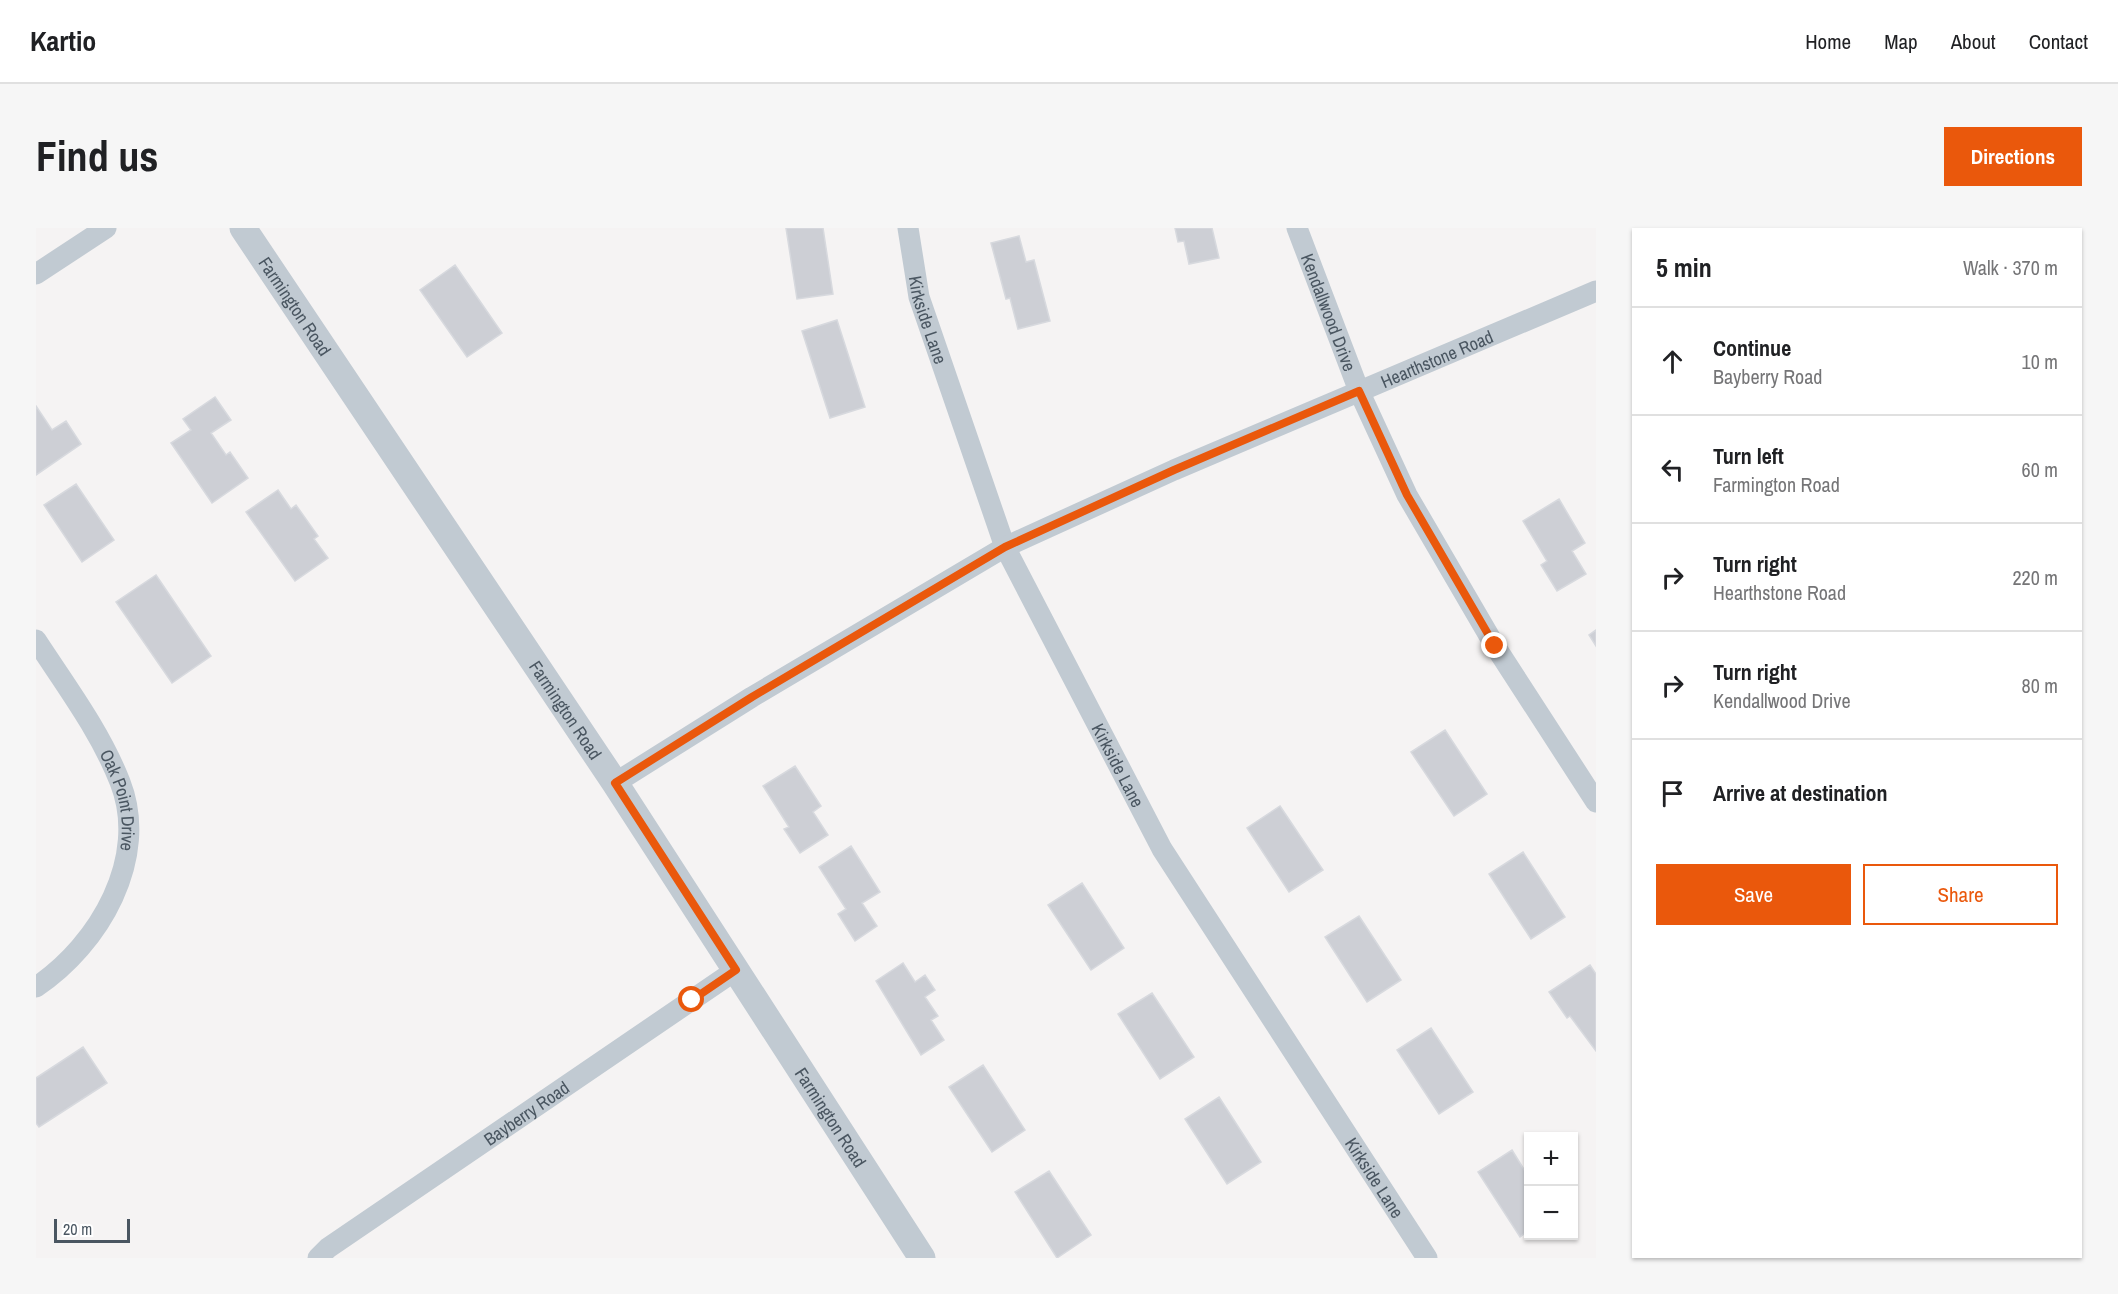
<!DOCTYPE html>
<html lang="en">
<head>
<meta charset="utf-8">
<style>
  :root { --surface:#fff; --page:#f6f6f6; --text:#202124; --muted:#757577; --line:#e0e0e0; --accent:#ea580c }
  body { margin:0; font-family:"Archivo Narrow",sans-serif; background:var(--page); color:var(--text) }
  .controls { position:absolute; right:18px; bottom:18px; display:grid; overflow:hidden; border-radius:0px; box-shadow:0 2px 4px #0004 }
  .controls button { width:54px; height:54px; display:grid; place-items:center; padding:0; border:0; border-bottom:2px solid var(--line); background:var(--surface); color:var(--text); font:30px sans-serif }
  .scale { position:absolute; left:18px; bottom:15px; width:76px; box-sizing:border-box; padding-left:6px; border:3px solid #4a5661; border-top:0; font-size:16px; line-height:21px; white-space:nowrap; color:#4a5661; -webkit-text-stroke:4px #fff; paint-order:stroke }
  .stop { position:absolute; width:18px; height:18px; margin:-14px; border:4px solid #ea580c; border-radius:50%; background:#fff }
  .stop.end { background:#ea580c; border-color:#fff; box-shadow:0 2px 6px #0008 }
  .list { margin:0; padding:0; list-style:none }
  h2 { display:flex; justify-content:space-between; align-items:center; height:78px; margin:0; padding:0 24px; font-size:26px }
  h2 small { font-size:20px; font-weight:400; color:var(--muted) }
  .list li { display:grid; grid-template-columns:39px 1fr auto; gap:18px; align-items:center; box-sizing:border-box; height:108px; padding:0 24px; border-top:2px solid var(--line) }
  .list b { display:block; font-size:22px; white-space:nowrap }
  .list p { margin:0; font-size:20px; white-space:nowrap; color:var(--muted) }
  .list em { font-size:20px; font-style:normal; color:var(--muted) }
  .actions { display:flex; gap:12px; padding:18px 24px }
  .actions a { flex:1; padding:14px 0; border:2px solid var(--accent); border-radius:0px; text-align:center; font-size:21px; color:var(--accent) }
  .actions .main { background:var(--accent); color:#fff }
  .icon { flex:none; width:33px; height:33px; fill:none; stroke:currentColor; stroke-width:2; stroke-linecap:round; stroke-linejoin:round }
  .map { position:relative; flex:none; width:1560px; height:1030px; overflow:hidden; border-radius:0px }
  header { display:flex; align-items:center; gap:36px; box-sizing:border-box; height:84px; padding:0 30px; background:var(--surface); border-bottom:2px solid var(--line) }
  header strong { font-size:28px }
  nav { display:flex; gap:33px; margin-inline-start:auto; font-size:21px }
  .intro { display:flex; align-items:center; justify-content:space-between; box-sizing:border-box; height:144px; padding:0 36px }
  h1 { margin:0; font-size:42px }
  .button { padding:15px 27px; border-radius:0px; background:var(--accent); color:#fff; font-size:21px; font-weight:700 }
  main { display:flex; gap:36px; padding:0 36px }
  aside { flex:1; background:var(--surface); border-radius:0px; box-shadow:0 2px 4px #0004 }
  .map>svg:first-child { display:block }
  .building { fill:#cdcfd5; stroke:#d7d9de; stroke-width:1.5 }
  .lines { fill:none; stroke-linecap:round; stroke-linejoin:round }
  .minor { stroke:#c1cad2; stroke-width:21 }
  .tertiary { stroke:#c1cad2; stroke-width:27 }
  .route { stroke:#ea580c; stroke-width:8 }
  .labels { text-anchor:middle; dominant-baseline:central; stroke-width:4.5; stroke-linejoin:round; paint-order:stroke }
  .street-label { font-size:18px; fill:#4a5661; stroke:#fff }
</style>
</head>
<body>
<header>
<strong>Kartio</strong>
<nav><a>Home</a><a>Map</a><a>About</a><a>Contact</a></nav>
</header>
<div class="intro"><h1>Find us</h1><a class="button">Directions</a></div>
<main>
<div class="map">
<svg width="1560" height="1030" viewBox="0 0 1560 1030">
  <rect width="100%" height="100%" fill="#f5f3f3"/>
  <path class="building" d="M 750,0 L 787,0 L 797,66 L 761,71 Z
    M 1139,0 L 1176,0 L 1183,30 L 1153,36 L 1148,13 L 1142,14 Z
    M 983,8 L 990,34 L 998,32 L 1014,93 L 982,101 L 974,70 L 970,71 L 955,15 Z
    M 419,37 L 466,105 L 431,129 L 384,62 Z
    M 801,92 L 829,179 L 794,190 L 766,103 Z
    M 179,169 L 195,192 L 175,205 L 190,227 L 194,224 L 212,250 L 176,275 L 135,215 L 155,202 L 147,191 Z
    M 0,178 L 16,202 L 30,193 L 45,216 L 0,247 Z
    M 40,256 L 78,312 L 46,334 L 8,277 Z
    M 242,262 L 255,281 L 260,277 L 282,308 L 278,311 L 292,330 L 259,353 L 210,284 Z
    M 1523,271 L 1549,315 L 1536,323 L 1550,346 L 1521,363 L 1505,337 L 1511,333 L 1487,293 Z
    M 120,347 L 175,428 L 136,455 L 80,374 Z
    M 1560,402 L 1560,418 L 1553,407 Z
    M 1409,502 L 1451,566 L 1418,588 L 1375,524 Z
    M 759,538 L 785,578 L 777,584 L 792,607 L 764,625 L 748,601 L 753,599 L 727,558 Z
    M 1244,578 L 1287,642 L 1253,664 L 1211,600 Z
    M 815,618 L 844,664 L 826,675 L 841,698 L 819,713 L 802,686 L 810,681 L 783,639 Z
    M 1487,624 L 1529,689 L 1495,711 L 1453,646 Z
    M 1046,655 L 1088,720 L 1055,742 L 1012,677 Z
    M 1323,688 L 1365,752 L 1331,774 L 1289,709 Z
    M 867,735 L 879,754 L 889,747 L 899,762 L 889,769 L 902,788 L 895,792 L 908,812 L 885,827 L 840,753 Z
    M 1554,737 L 1560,746 L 1560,823 L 1534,788 L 1531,790 L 1513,764 Z
    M 1116,765 L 1158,829 L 1124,851 L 1082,786 Z
    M 1395,800 L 1437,864 L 1403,886 L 1361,822 Z
    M 47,819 L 71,855 L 3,899 L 0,895 L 0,850 Z
    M 947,837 L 989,902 L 956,924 L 913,859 Z
    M 1183,869 L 1225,934 L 1191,956 L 1149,891 Z
    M 1476,922 L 1492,948 L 1492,1003 L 1484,1009 L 1442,944 Z
    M 1013,943 L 1055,1007 L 1021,1030 L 979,964 Z"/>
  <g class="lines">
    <g class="minor">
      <path id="s1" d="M 872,0 L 883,69 L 969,319 L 1126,621 L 1391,1030"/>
      <path id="s2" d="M 1261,0 L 1323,163 L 1371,267 L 1459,418 L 1560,574"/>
      <path d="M 0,46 L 70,0"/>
      <path id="s3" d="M 0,412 C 30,458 64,503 84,554 C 114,630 63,717 0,759"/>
      <path id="s4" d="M 579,555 L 716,469 L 969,319 L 1138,242 L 1560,63"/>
      <path id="s5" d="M 282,1030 L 292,1020 L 700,742"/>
    </g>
    <path class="tertiary" id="s6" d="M 207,0 L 579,555 L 886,1030"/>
  </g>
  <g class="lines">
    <path class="route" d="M 656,772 L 700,742 L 579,555 L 716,469 L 969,319 L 1138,242 L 1323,163 L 1371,267 L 1459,418"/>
  </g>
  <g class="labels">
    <g class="street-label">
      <text stroke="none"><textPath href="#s6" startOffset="94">Farmington Road</textPath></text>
      <text stroke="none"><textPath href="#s2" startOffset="90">Kendallwood Drive</textPath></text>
      <text stroke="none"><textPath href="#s1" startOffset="94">Kirkside Lane</textPath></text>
      <text stroke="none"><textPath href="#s4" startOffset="927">Hearthstone Road</textPath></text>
      <text stroke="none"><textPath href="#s6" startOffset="580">Farmington Road</textPath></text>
      <text stroke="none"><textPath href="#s1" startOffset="580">Kirkside Lane</textPath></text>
      <text stroke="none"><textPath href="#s3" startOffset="183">Oak Point Drive</textPath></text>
      <text stroke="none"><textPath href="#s5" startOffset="254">Bayberry Road</textPath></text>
      <text stroke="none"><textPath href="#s6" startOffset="1066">Farmington Road</textPath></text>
      <text stroke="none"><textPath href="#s1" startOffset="1066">Kirkside Lane</textPath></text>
    </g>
  </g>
</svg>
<div class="controls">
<button>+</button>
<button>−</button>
</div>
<div class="scale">20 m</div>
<div class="stop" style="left:656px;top:772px"></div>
<div class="stop end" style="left:1459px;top:418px"></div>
</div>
<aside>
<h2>5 min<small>Walk · 370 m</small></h2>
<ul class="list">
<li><svg class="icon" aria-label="ahead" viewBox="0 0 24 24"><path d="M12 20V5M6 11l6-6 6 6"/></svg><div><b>Continue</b><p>Bayberry Road</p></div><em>10 m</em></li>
<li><svg class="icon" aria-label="left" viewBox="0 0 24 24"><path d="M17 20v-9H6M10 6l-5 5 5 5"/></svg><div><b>Turn left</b><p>Farmington Road</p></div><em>60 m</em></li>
<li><svg class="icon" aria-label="right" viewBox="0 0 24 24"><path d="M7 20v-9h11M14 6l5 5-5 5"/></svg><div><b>Turn right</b><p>Hearthstone Road</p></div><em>220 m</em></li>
<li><svg class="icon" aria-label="right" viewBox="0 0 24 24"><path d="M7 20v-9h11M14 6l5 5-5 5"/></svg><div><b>Turn right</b><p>Kendallwood Drive</p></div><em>80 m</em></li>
<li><svg class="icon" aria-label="arrive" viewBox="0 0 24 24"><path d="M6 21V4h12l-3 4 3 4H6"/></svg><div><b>Arrive at destination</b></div></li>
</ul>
<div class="actions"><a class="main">Save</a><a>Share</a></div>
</aside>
</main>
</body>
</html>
